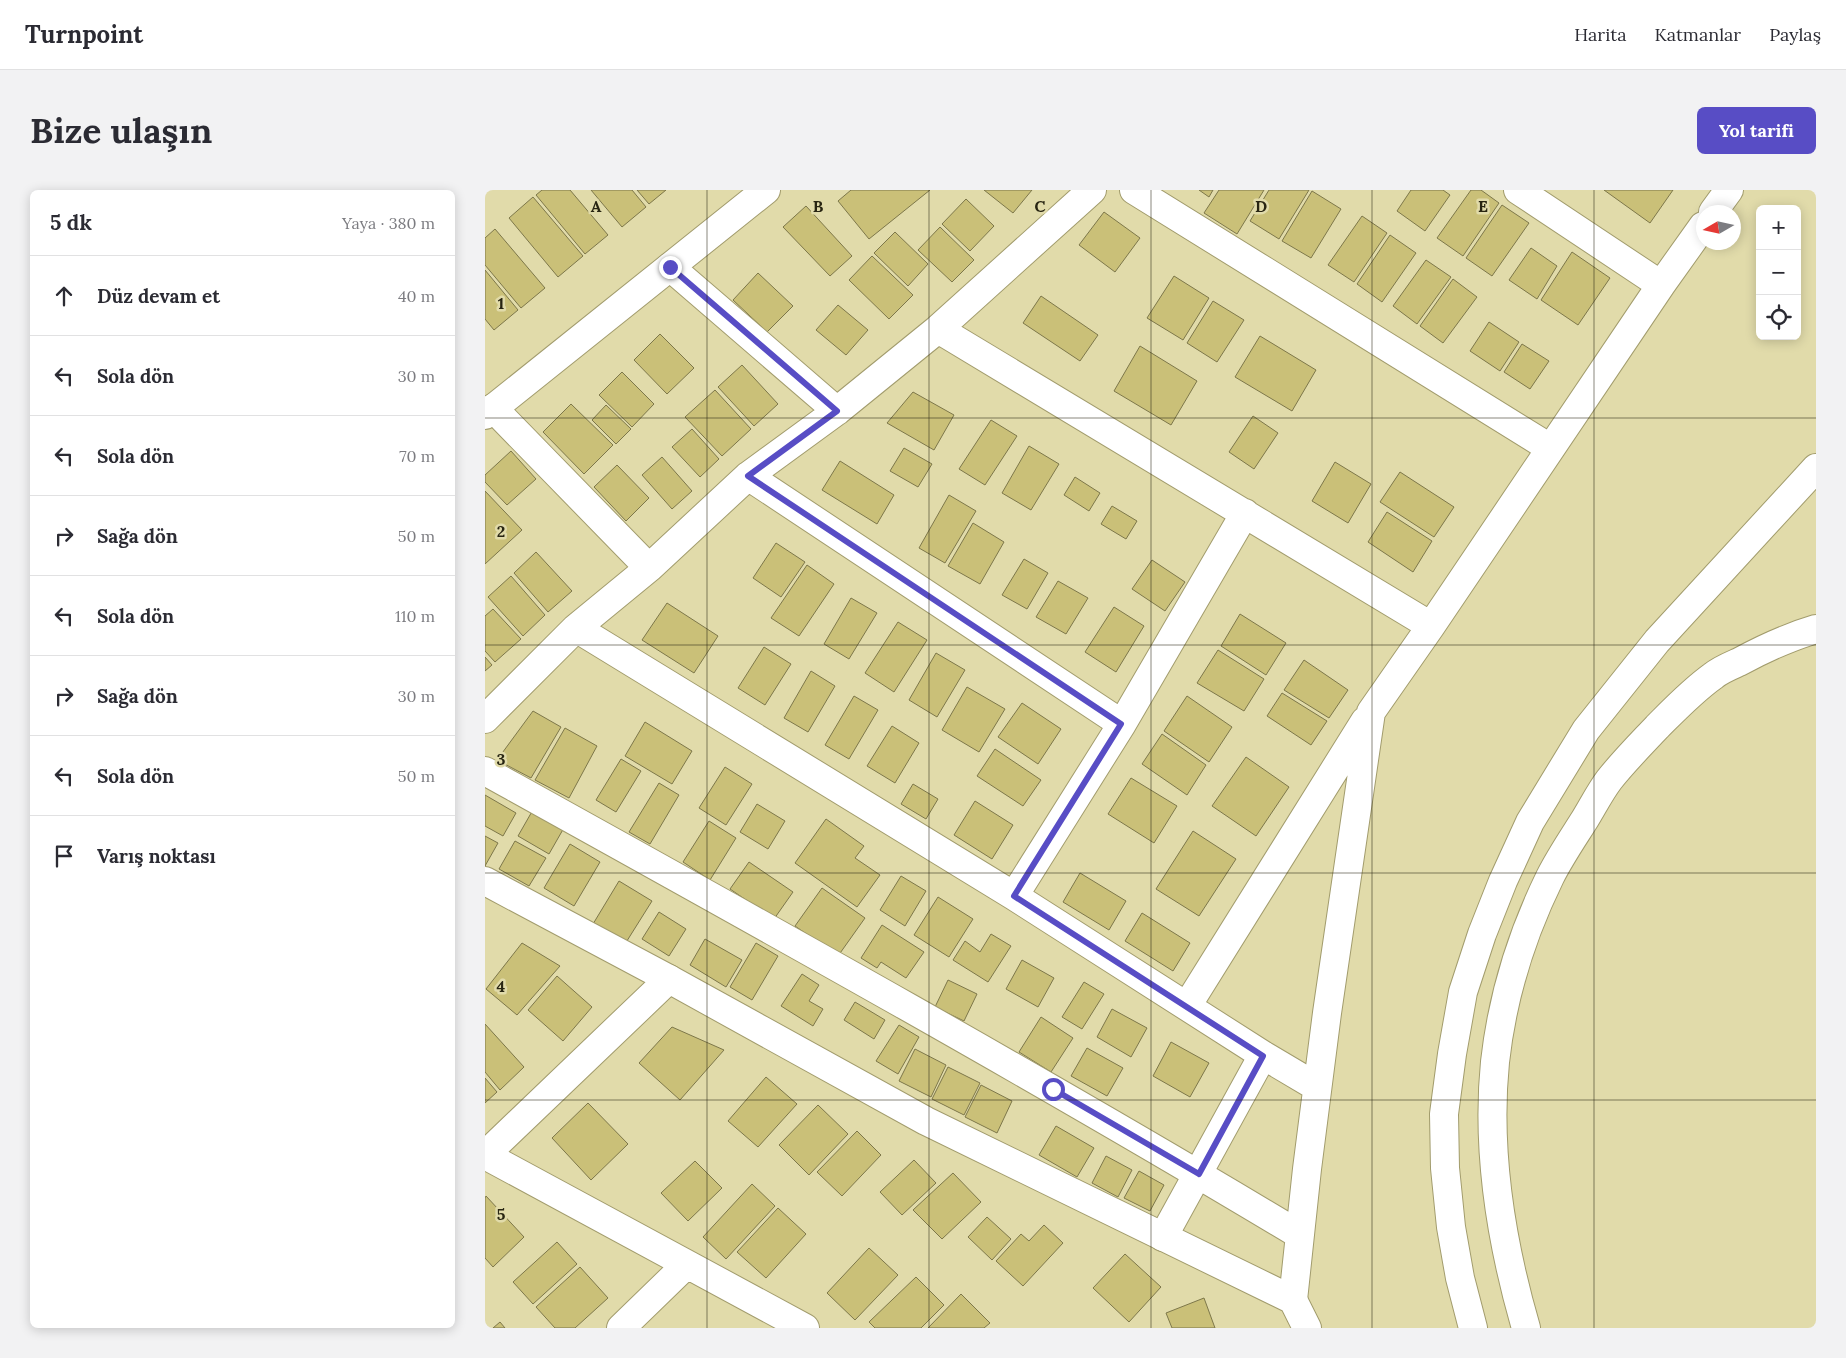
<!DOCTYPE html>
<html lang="tr">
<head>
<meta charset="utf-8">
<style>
  :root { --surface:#fff; --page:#f2f2f3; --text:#2b2b33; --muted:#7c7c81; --line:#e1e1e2; --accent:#584dc5 }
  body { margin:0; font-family:Lora,serif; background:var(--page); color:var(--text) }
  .controls { position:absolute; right:15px; top:15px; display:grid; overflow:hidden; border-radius:8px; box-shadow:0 2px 12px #0003 }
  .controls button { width:45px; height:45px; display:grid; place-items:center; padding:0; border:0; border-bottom:1px solid var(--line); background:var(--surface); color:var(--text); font:25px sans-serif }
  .compass { position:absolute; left:1211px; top:15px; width:45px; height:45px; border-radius:50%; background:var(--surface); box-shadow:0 2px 12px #0003; rotate:261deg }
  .stop { position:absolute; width:15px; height:15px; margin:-11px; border:4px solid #584dc5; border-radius:50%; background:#fff }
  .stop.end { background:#584dc5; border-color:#fff; box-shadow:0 1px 5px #0008 }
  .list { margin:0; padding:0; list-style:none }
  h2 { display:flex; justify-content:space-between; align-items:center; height:65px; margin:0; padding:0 20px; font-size:21px }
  h2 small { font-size:16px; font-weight:400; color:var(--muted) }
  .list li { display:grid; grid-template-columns:32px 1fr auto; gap:15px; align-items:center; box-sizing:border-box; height:80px; padding:0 20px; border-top:1px solid var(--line) }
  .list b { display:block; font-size:19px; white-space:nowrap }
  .list em { font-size:16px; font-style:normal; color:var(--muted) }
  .icon { flex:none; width:28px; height:28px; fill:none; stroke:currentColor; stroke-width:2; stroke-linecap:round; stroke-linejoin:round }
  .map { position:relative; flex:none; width:1331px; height:1138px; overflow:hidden; border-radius:8px }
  header { display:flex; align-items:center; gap:30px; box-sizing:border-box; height:70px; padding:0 25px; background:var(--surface); border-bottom:1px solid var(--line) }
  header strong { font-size:24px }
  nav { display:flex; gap:28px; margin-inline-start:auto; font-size:18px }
  .intro { display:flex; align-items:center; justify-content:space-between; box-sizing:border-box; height:120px; padding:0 30px }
  h1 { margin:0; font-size:35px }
  .button { padding:12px 22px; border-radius:8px; background:var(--accent); color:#fff; font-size:18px; font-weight:700 }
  main { display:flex; gap:30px; padding:0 30px }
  aside { flex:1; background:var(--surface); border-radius:8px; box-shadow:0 2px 12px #0003 }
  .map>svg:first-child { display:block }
  .building { fill:#cac078; stroke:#7d774a }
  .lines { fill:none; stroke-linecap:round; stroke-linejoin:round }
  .minor-casing { stroke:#a29c6d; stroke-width:30 }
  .tertiary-casing { stroke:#a29c6d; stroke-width:30 }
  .secondary-casing { stroke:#a29c6d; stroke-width:30 }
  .motorway-casing { stroke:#a29c6d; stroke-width:30 }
  .minor { stroke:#fff; stroke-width:28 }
  .tertiary { stroke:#fff; stroke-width:28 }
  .secondary { stroke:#fff; stroke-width:28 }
  .motorway { stroke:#fff; stroke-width:28 }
  .route { stroke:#584dc5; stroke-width:6 }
  .grid { fill:none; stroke:#282512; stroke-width:1; stroke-opacity:0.55 }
  .grid-label { font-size:16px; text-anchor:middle; font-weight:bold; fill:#282512; stroke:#e1dbaa; stroke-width:5; stroke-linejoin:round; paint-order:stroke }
</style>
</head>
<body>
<header>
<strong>Turnpoint</strong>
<nav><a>Harita</a><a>Katmanlar</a><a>Paylaş</a></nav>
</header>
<div class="intro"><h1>Bize ulaşın</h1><a class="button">Yol tarifi</a></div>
<main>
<aside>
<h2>5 dk<small>Yaya · 380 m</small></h2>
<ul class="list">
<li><svg class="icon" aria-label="ahead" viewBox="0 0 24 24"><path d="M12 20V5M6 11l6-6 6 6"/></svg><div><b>Düz devam et</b></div><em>40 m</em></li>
<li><svg class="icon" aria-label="left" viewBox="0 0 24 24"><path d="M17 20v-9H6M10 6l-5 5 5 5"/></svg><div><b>Sola dön</b></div><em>30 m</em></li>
<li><svg class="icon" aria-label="left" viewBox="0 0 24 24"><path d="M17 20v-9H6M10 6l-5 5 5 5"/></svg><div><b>Sola dön</b></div><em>70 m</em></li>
<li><svg class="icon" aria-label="right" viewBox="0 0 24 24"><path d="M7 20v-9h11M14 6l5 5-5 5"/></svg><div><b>Sağa dön</b></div><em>50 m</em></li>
<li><svg class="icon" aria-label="left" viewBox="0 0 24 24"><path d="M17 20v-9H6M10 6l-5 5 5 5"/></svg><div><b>Sola dön</b></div><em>110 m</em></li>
<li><svg class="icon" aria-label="right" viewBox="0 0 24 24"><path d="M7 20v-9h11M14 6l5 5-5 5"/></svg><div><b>Sağa dön</b></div><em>30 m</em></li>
<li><svg class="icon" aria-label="left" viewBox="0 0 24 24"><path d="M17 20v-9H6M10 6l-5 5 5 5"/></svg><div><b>Sola dön</b></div><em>50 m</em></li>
<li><svg class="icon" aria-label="arrive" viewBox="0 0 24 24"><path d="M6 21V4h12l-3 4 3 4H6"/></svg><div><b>Varış noktası</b></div></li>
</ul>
</aside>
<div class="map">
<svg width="1331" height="1138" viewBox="0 0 1331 1138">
  <rect width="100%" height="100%" fill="#e1dbaa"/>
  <path class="building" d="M 57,0 L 85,0 L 123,45 L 100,64 L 51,5 Z
    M 106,0 L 147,0 L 161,17 L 137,37 Z
    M 152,0 L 181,0 L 164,14 Z
    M 366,0 L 445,0 L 384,49 L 353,11 Z
    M 499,0 L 547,0 L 528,23 Z
    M 714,0 L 728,0 L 724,7 Z
    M 734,0 L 779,0 L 752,44 L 719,23 Z
    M 784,0 L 824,0 L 794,49 L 765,31 Z
    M 926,0 L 958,0 L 965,5 L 940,41 L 912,21 Z
    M 986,0 L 996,0 L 1014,13 L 978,66 L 952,48 Z
    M 1119,0 L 1188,0 L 1165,33 Z
    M 827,1 L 856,19 L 826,68 L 797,51 Z
    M 48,7 L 98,66 L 73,87 L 24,28 Z
    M 481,9 L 509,36 L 485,61 L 457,34 Z
    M 1017,15 L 1044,33 L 1007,86 L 981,68 Z
    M 321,16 L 367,66 L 345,86 L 298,37 Z
    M 619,22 L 655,48 L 630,82 L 594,55 Z
    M 877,26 L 902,43 L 869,92 L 843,75 Z
    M 455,37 L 489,70 L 467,92 L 433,60 Z
    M 10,39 L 60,98 L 36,118 L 0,75 L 0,48 Z
    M 410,42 L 443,74 L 423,96 L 389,63 Z
    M 905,45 L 931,63 L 897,112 L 872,94 Z
    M 1046,58 L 1072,76 L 1052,109 L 1024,90 Z
    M 1087,62 L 1125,88 L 1093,135 L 1056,110 Z
    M 387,66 L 428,105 L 404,129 L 364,90 Z
    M 941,70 L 966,87 L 932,134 L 908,116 Z
    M 0,80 L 33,120 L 9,140 L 0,129 Z
    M 273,83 L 308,116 L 282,142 L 248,110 Z
    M 689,86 L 724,108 L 698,150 L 662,128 Z
    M 968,89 L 992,107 L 958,153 L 935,136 Z
    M 556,106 L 613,145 L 595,171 L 538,133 Z
    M 728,111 L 759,130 L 732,172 L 702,153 Z
    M 353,115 L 383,140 L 361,165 L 331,140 Z
    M 1004,132 L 1034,152 L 1015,181 L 985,161 Z
    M 175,144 L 209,178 L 182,204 L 149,170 Z
    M 775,146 L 831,180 L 807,221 L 750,187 Z
    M 1037,154 L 1064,171 L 1045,199 L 1019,182 Z
    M 655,156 L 712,191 L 686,235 L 629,201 Z
    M 257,175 L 293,214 L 269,236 L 233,197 Z
    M 137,182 L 169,214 L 147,237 L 114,205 Z
    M 230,200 L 266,239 L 237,266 L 200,227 Z
    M 428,202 L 469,225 L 449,260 L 402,233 Z
    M 86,214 L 128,255 L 99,284 L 58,242 Z
    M 121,215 L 146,239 L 131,254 L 107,230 Z
    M 768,226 L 793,243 L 769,279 L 744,262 Z
    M 506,230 L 532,246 L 500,295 L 474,279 Z
    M 207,239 L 234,269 L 215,287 L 187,257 Z
    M 544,256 L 574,274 L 546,320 L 517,303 Z
    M 419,258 L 447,274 L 433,297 L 405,281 Z
    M 26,261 L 51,289 L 22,315 L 0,292 L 0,285 Z
    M 177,267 L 207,301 L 187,319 L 157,285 Z
    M 355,271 L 409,305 L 392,334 L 337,300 Z
    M 850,272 L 886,294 L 863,333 L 827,311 Z
    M 132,275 L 164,308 L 141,331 L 109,297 Z
    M 915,282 L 969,317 L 949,347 L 895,312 Z
    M 590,287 L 615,303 L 604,321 L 579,305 Z
    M 0,301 L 37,340 L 0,374 Z
    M 464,305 L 491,321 L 460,373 L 434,358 Z
    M 627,316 L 652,331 L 641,349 L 616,334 Z
    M 902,322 L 947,351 L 928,382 L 883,352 Z
    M 488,333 L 519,352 L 495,394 L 463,376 Z
    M 291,353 L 320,372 L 296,407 L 268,388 Z
    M 51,362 L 87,401 L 63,422 L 29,383 Z
    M 539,369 L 563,383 L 542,419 L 517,405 Z
    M 667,370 L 700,392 L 680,421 L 647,399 Z
    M 322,375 L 349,394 L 314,446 L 286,428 Z
    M 26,386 L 60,425 L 38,446 L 3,407 Z
    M 573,391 L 603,408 L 581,444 L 551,427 Z
    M 366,408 L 392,423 L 364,469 L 339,454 Z
    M 182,413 L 233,446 L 209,483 L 157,450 Z
    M 629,417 L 659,436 L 631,482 L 600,462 Z
    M 8,419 L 36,449 L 10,472 L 0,461 L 0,426 Z
    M 755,424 L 801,453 L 781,485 L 736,456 Z
    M 413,432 L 442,450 L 409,502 L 380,483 Z
    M 279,457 L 306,474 L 280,515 L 253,498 Z
    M 733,460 L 779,489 L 759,521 L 712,493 Z
    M 451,463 L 480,480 L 452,527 L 424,510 Z
    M 0,467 L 7,475 L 0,481 Z
    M 819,470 L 863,500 L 844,528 L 799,500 Z
    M 326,481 L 350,496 L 323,542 L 299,528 Z
    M 482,497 L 520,519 L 494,562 L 457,540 Z
    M 797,503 L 842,531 L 826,555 L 782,526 Z
    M 369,506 L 393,520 L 364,569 L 340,555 Z
    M 702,506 L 747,537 L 724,572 L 679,541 Z
    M 537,513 L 576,539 L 553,574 L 513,547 Z
    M 48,521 L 76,537 L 46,588 L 12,570 Z
    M 160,532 L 207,561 L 187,594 L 140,566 Z
    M 407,536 L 434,553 L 410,593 L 382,576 Z
    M 80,538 L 112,556 L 84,608 L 50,590 Z
    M 677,544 L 721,575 L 702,605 L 657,574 Z
    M 510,559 L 556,590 L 538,616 L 492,586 Z
    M 761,567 L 804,597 L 771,646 L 727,616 Z
    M 136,569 L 156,581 L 131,622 L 111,610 Z
    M 240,577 L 267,594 L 241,635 L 214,618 Z
    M 646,588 L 692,616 L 669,653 L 623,624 Z
    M 174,593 L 194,605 L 165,654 L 144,642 Z
    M 428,594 L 453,609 L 441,629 L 416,614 Z
    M 0,605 L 31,623 L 18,646 L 0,636 Z
    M 490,611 L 528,635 L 507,669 L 469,645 Z
    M 272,614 L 300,631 L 283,659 L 255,642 Z
    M 49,618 L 80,636 L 64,664 L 33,646 Z
    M 341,629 L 379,656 L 370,668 L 395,685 L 372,717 L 310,673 Z
    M 224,631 L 251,648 L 225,690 L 198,672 Z
    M 708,641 L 751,669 L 714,726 L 671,699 Z
    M 0,646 L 13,653 L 0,676 Z
    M 30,651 L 61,668 L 44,696 L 14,679 Z
    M 85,654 L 115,672 L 89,716 L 59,698 Z
    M 264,672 L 308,702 L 289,729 L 245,699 Z
    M 595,683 L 641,711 L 624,740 L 578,712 Z
    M 416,686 L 441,701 L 420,736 L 395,720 Z
    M 134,691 L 167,711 L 140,754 L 108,734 Z
    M 337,698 L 380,728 L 353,766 L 310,736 Z
    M 453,707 L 488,729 L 464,767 L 429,745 Z
    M 174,722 L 201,739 L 184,766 L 157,749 Z
    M 657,723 L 705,753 L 688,781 L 640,751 Z
    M 397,735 L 439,762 L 421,788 L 396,772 L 392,778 L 376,768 Z
    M 506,744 L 526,756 L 503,792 L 468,770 L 480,751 L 495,762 Z
    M 220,749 L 257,770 L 241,797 L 205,775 Z
    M 37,753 L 75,776 L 32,825 L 1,799 Z
    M 271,753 L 293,766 L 267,810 L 245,797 Z
    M 537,770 L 569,788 L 553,817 L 521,799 Z
    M 317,784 L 334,795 L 324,811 L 338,819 L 328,836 L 296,816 Z
    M 72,786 L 107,817 L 78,851 L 43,820 Z
    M 463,790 L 492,804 L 479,831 L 450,817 Z
    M 599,792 L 619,804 L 597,839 L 577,827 Z
    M 370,812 L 400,830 L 389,849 L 359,830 Z
    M 627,819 L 662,838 L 646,867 L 612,847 Z
    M 556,827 L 588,848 L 566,882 L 534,862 Z
    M 0,834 L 39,877 L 15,900 L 0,882 Z
    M 414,835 L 434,847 L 413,884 L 391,871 Z
    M 187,837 L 239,860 L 195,910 L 154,873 Z
    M 686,852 L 724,873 L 705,907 L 668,886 Z
    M 602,858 L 638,878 L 622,906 L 586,886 Z
    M 430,859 L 461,875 L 446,907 L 414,891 Z
    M 463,877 L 495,893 L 479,925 L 447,909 Z
    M 281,887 L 312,914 L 273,957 L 243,931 Z
    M 0,888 L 12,902 L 0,913 Z
    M 496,895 L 527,911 L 512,943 L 480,927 Z
    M 103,913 L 143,954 L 106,990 L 67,948 Z
    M 333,915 L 363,944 L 324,985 L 294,955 Z
    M 571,936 L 609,958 L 592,987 L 554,965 Z
    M 372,941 L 396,965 L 357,1006 L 332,982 Z
    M 621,966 L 647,980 L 633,1007 L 607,993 Z
    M 429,970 L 451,993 L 417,1025 L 395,1002 Z
    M 210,971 L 237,998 L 203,1031 L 176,1003 Z
    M 654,981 L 679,995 L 665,1021 L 639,1008 Z
    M 468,983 L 496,1012 L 457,1049 L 428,1020 Z
    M 267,994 L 290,1016 L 241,1069 L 218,1047 Z
    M 1,1006 L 39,1047 L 8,1077 L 0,1068 L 0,1008 Z
    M 293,1018 L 321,1044 L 281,1088 L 252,1062 Z
    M 502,1027 L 526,1049 L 507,1070 L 483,1047 Z
    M 559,1035 L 578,1053 L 538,1096 L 511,1071 L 536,1044 L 544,1051 Z
    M 72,1052 L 92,1074 L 48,1114 L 28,1092 Z
    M 384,1058 L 413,1085 L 370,1130 L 342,1103 Z
    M 640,1064 L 676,1097 L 644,1132 L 608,1098 Z
    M 95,1077 L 123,1108 L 90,1138 L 70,1138 L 51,1117 Z
    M 431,1087 L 459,1115 L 436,1138 L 390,1138 L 384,1132 Z
    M 476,1104 L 505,1133 L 499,1138 L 443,1138 Z
    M 719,1108 L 730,1138 L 687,1138 L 681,1123 Z
    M 15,1132 L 20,1138 L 8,1138 Z"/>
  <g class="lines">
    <defs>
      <path id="minor" d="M 649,0 L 1065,258
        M 1033,0 L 1176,95
        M 1228,22 L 1244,0
        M 185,77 L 352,221
        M 453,139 L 946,436
        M 8,218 L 164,378
        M 263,286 L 637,534
        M 91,438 L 529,706 L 778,865 L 832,897
        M 0,529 L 91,438 L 164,378 L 263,286 L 352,221 L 453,139 L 607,0
        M 0,581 C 274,733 547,884 815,1045
        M 529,706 L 637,534 L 760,323
        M 702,816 L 880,531
        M 0,965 L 320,1138
        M 0,965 L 184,789
        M 678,1047 L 778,865
        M 808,1110 L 822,979 L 842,823 L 886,522 L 946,436 L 1176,95 L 1218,36
        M 136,1138 L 201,1075"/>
      <path id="tertiary" d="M 0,225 L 281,0"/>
      <path id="secondary" d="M 0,691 L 184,789 L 441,931 L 808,1110 L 822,1138"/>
      <path id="motorway" d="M 988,1138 L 975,1088 L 966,1037 L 960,978 L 959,924 L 967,864 L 978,802 L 997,744 L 1018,691 L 1045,632 L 1101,540 L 1172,451 L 1331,278
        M 1041,1138 C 1016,1052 1001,962 1010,872 C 1017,809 1037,744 1065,687 C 1075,667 1088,648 1100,629 C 1108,616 1115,602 1124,590 C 1139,571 1156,554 1172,537 C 1190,519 1207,501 1228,486 C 1235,480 1245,476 1254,472 C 1278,459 1304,447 1331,439"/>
    </defs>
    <use href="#minor" class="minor-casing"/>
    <use href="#tertiary" class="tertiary-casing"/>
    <use href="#secondary" class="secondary-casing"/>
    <use href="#motorway" class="motorway-casing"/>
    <use href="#minor" class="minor"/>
    <use href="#tertiary" class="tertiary"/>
    <use href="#secondary" class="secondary"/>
    <use href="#motorway" class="motorway"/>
  </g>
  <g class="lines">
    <path class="route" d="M 185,77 L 352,221 L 263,286 L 636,534 L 529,706 L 778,866 L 714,984 L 568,899"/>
  </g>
  <path class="grid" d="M 222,0 L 222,1138M 444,0 L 444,1138M 666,0 L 666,1138M 887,0 L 887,1138M 1109,0 L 1109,1138M 0,228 L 1331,228M 0,455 L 1331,455M 0,683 L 1331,683M 0,910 L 1331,910"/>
  <g class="grid-label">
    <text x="111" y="22">A</text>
    <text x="333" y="22">B</text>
    <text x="555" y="22">C</text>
    <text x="776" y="22">D</text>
    <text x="998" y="22">E</text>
    <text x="16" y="119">1</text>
    <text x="16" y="347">2</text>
    <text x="16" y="575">3</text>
    <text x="16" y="802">4</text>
    <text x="16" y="1030">5</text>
  </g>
</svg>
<div class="controls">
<button>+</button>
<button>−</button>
<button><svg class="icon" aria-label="locate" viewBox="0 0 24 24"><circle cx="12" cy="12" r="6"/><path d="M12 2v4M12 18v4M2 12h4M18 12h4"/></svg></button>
</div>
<svg class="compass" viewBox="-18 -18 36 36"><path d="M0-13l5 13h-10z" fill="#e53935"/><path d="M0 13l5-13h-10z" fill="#7c7c81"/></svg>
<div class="stop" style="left:568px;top:899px"></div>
<div class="stop end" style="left:185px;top:77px"></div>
</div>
</main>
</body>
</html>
